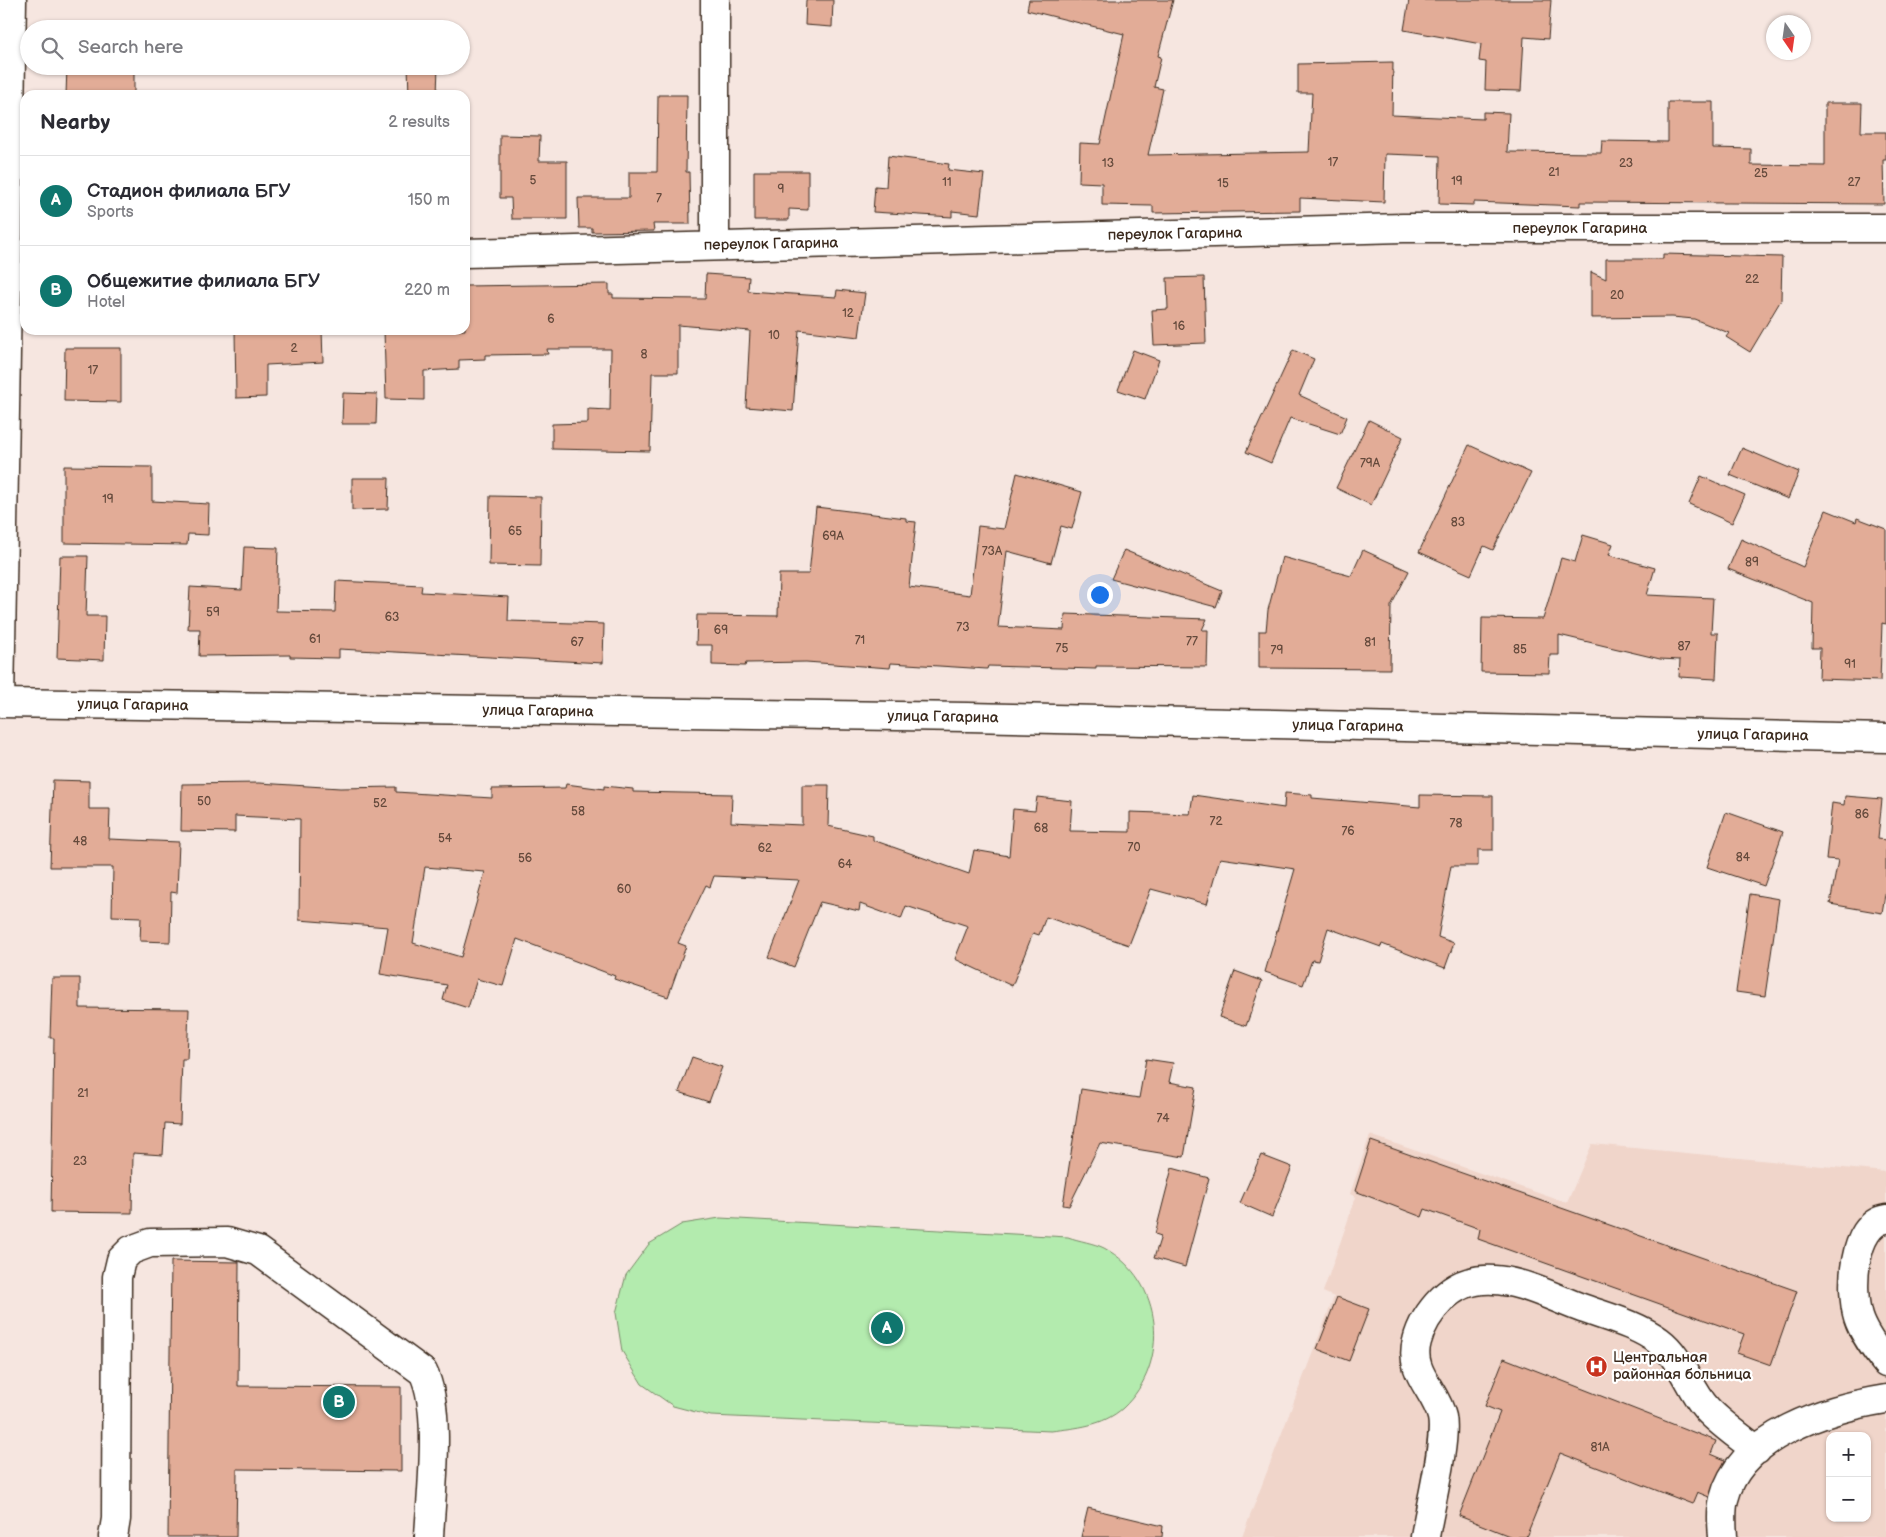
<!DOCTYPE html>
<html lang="en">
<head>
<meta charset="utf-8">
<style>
  :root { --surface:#fff; --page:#f7f7f7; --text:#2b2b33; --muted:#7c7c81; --line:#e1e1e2; --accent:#0f766e }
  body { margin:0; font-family:"Balsamiq Sans",sans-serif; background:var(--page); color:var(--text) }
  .controls { position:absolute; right:15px; bottom:15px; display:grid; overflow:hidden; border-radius:10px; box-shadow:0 1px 4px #0004 }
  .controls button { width:45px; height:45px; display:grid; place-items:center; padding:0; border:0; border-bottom:1px solid var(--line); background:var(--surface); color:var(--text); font:25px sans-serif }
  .compass { position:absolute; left:1766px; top:15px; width:45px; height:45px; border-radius:50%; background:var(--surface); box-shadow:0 1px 4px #0004; rotate:167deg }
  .you { position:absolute; left:1099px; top:594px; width:18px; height:18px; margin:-12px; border:4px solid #fff; border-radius:50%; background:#1a73e8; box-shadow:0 0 0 8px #1a73e833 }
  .badge { display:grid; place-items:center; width:32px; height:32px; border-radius:50%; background:var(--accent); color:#fff; font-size:16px; font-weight:700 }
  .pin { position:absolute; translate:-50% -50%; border:2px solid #fff; box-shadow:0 1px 5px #0006 }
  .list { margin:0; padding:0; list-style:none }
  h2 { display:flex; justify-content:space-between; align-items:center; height:65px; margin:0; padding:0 20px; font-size:21px }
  h2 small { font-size:16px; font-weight:400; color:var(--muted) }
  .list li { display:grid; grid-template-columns:32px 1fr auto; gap:15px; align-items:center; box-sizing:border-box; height:90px; padding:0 20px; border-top:1px solid var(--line) }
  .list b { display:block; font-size:19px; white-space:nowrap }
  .list p { margin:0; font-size:16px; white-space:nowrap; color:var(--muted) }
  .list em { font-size:16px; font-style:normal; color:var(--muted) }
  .icon { flex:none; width:28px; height:28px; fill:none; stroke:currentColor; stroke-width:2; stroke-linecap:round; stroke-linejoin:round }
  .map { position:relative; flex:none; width:1886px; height:1537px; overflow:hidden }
  .search { position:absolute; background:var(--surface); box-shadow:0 1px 4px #0004; left:20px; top:20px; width:450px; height:55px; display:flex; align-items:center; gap:12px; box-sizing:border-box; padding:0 18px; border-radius:28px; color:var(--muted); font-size:19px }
  .panel { position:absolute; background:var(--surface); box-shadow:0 1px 4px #0004; left:20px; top:90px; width:450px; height:245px; border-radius:15px }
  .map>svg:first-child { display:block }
  .built { fill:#f0d5ca; fill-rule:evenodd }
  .green { fill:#b3ebae; stroke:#778a66 }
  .building { fill:#e2ac97; stroke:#3b2a1e; fill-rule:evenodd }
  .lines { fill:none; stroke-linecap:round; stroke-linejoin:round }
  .minor-casing { stroke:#3b2a1e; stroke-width:31 }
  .major-casing { stroke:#3b2a1e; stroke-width:31 }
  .minor { stroke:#fff; stroke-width:28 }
  .major { stroke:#fff; stroke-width:28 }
  .labels { text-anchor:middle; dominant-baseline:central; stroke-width:4.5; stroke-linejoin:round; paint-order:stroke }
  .number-label { font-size:12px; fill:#654a3c }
  .street-label { font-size:15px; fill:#3b2a1e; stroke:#fff }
  .poi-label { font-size:15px; fill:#3b2a1e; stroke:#fff; text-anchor:start }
</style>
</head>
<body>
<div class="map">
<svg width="1886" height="1537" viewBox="0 0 1886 1537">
  <rect width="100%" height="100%" fill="#f6e6e0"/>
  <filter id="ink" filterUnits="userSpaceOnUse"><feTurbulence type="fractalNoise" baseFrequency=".02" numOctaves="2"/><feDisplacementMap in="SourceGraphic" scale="10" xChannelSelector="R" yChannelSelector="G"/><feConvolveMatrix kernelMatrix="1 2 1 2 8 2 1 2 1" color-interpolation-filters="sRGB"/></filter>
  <g filter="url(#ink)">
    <path class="built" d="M 1370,1135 L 1567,1203 L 1592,1144 L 1886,1172 L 1886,1537 L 1242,1537 L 1334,1297 L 1323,1292 L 1356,1197 L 1350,1194 ZM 1830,1436 L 1867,1436 L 1867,1518 L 1830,1518 Z"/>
    <path class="green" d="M 720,1218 L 1068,1237 C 1079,1241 1094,1243 1104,1248 C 1164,1280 1171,1363 1123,1408 C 1103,1426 1076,1428 1051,1431 L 711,1416 L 673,1406 L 642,1384 L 622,1351 L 616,1313 L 626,1275 L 649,1244 L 682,1224 Z"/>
    <path class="building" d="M 806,0 L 833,0 L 832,27 L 805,25 Z
      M 1029,0 L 1173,0 L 1158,56 L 1161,57 L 1154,87 L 1163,89 L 1148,155 L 1309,152 L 1312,93 L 1298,93 L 1298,64 L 1393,62 L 1392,115 L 1483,119 L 1483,112 L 1509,113 L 1507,152 L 1601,153 L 1602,141 L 1668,142 L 1668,102 L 1713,102 L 1713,148 L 1751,149 L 1751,165 L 1825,166 L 1825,103 L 1862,103 L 1861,132 L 1886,132 L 1886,160 L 1883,160 L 1884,204 L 1580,202 L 1580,206 L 1474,202 L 1474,205 L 1439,204 L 1440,156 L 1385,154 L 1384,202 L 1300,198 L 1300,211 L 1153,213 L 1153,206 L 1102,205 L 1102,183 L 1079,182 L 1080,143 L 1100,144 L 1124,34 L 1027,10 Z
      M 1409,0 L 1551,0 L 1548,39 L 1524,37 L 1521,91 L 1485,90 L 1486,62 L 1479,61 L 1481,44 L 1404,30 Z
      M 67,66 L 134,66 L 134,95 L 66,95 Z
      M 408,66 L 438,66 L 437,95 L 409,95 Z
      M 658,95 L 687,95 L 686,172 L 689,172 L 690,224 L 653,224 L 654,231 L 592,232 L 592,228 L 579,228 L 578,198 L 629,198 L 629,172 L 657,172 Z
      M 500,135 L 540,136 L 539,161 L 567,161 L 567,219 L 512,219 L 511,198 L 500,198 Z
      M 888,156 L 949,164 L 948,170 L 984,174 L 979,214 L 952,211 L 952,217 L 873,212 L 875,186 L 886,187 Z
      M 754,171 L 808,171 L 808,210 L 789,209 L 789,220 L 754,220 Z
      M 1663,254 L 1782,257 L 1781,300 L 1750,352 L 1726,337 L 1729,333 L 1694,319 L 1672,317 L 1591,318 L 1591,272 L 1606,279 L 1606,259 L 1663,259 Z
      M 706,274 L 749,277 L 748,291 L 836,297 L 837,290 L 865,293 L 859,337 L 799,330 L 793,411 L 746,407 L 750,331 L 678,325 L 678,373 L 652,373 L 650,451 L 552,449 L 552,424 L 588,423 L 588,409 L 610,410 L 611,349 L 547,349 L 548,354 L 485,355 L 485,359 L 459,360 L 459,369 L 424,371 L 424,400 L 386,399 L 384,330 L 465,330 L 465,286 L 609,284 L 609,294 L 613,294 L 613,298 L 705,299 Z
      M 1204,277 L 1206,343 L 1154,345 L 1152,310 L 1168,309 L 1167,278 Z
      M 235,330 L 322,330 L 323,362 L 266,365 L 266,397 L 236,398 Z
      M 65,348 L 121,348 L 121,402 L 64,401 Z
      M 1133,350 L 1159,360 L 1145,399 L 1118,390 Z
      M 1293,350 L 1314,359 L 1299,395 L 1347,417 L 1340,434 L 1290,418 L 1271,463 L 1246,452 Z
      M 343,393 L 377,394 L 376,424 L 342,424 Z
      M 1369,420 L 1403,437 L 1371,505 L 1336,488 Z
      M 1469,445 L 1531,473 L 1493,550 L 1484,546 L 1471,575 L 1419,552 Z
      M 1742,448 L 1799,472 L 1788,499 L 1730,475 Z
      M 64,466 L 152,467 L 152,501 L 209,504 L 208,535 L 188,534 L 187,545 L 64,543 Z
      M 1017,473 L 1082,492 L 1072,529 L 1061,526 L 1051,563 L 1007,551 L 998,627 L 1064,630 L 1065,614 L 1207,619 L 1202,630 L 1208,630 L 1207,667 L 1096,666 L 1096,669 L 988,666 L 987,669 L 891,663 L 890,668 L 806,662 L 746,663 L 745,666 L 712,665 L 712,645 L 696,645 L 697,615 L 778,616 L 779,574 L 809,574 L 816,507 L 906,518 L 906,521 L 916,522 L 909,587 L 970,595 L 978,526 L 1004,529 Z
      M 1701,476 L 1745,495 L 1732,523 L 1689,504 Z
      M 352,478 L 389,478 L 388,509 L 352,510 Z
      M 490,496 L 541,497 L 540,566 L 489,565 Z
      M 1826,510 L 1856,522 L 1857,518 L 1886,529 L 1886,624 L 1882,623 L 1880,681 L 1819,679 L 1820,648 L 1812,648 L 1813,603 L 1728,569 L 1741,539 L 1803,567 Z
      M 1583,535 L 1613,544 L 1609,555 L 1655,568 L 1647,595 L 1713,598 L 1711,633 L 1718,633 L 1716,679 L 1679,677 L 1680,660 L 1660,659 L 1559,635 L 1559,655 L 1550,655 L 1549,673 L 1481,672 L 1482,618 L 1543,619 L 1561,558 L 1575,562 Z
      M 244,547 L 278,548 L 276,611 L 335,612 L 336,581 L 422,585 L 421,592 L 509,597 L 508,621 L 604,624 L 603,663 L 339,649 L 339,658 L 290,657 L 290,655 L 199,656 L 200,629 L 188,629 L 190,587 L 242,590 Z
      M 1124,550 L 1222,591 L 1216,607 L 1111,579 Z
      M 1363,550 L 1409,571 L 1391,606 L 1390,669 L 1259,668 L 1259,631 L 1266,631 L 1268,610 L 1282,557 L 1351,576 Z
      M 60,556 L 88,556 L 86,616 L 105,616 L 104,660 L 57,658 Z
      M 53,780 L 89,781 L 89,809 L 110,809 L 109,839 L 179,842 L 177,893 L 171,892 L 170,942 L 140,941 L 141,917 L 112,916 L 113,867 L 50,867 Z
      M 259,783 L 340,788 L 396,787 L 396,792 L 492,798 L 492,789 L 565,788 L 566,784 L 604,789 L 604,786 L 633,789 L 633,792 L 732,794 L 731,822 L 802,825 L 802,785 L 829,785 L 828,826 L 873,836 L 873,840 L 969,874 L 974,850 L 1009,856 L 1013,809 L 1035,811 L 1037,797 L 1072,801 L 1070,831 L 1130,832 L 1130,812 L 1190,814 L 1193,795 L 1284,808 L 1285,793 L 1312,795 L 1312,798 L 1420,807 L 1420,795 L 1493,796 L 1493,850 L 1478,850 L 1478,866 L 1451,866 L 1438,937 L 1454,943 L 1445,968 L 1382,944 L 1381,947 L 1328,928 L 1318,961 L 1312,960 L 1303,985 L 1265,972 L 1295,869 L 1220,858 L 1207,904 L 1151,889 L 1129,945 L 1046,917 L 1039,935 L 1033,933 L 1012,986 L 955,959 L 968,926 L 906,906 L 901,919 L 860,904 L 859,911 L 820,902 L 794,967 L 769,957 L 799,880 L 714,876 L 710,887 L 706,885 L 678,943 L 686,946 L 668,997 L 614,979 L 615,976 L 517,939 L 503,986 L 477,979 L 468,1008 L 443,1000 L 447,985 L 380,974 L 388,927 L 299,920 L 300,819 L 235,816 L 235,832 L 181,831 L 182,784 ZM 425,867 L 485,872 L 461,957 L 413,943 Z
      M 1845,796 L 1882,799 L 1878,839 L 1886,840 L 1886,888 L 1882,913 L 1830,904 L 1838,860 L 1826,859 L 1832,803 L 1844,805 Z
      M 1726,812 L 1783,832 L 1764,886 L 1707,867 Z
      M 1750,894 L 1779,899 L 1765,996 L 1736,992 Z
      M 1235,971 L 1262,981 L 1246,1026 L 1219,1017 Z
      M 52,978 L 80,978 L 80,1008 L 189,1009 L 187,1059 L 182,1059 L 180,1124 L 165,1123 L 163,1155 L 133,1153 L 132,1213 L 51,1212 L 54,1038 L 50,1038 Z
      M 692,1057 L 722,1067 L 709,1102 L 679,1092 Z
      M 1146,1059 L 1173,1063 L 1169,1082 L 1196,1087 L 1184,1157 L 1100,1143 L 1069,1206 L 1063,1205 L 1081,1089 L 1139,1098 Z
      M 1371,1141 L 1797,1291 L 1771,1365 L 1737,1353 L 1744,1334 L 1478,1239 L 1480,1229 L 1425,1209 L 1422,1217 L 1355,1191 Z
      M 1261,1155 L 1292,1167 L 1272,1217 L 1240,1203 Z
      M 1172,1168 L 1209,1178 L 1185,1267 L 1154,1258 L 1161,1236 L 1155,1234 Z
      M 171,1261 L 239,1262 L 238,1386 L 401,1387 L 401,1471 L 237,1469 L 236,1537 L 168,1537 Z
      M 1337,1297 L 1369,1309 L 1349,1361 L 1317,1349 Z
      M 1504,1358 L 1716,1441 L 1711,1454 L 1725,1460 L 1709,1497 L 1697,1492 L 1692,1504 L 1560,1453 L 1526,1537 L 1512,1537 L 1459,1516 L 1500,1412 L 1485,1406 Z
      M 1088,1508 L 1163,1526 L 1162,1537 L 1081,1537 Z"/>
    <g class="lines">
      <defs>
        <path id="minor" d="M 715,0 L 715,245
          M 465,253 L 1403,228 L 1886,228
          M 0,703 L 968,717 L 1886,738
          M 1886,1219 C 1852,1224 1850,1291 1858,1317 C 1863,1333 1875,1349 1886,1363
          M 113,1537 L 116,1519 L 117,1277 L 121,1260 L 131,1250 L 150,1243 L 227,1242 L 258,1251 L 423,1372 C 442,1409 431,1493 429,1537
          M 1425,1537 C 1429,1510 1447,1441 1442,1417 C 1436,1390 1408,1372 1417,1341 C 1421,1325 1430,1311 1442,1299 C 1481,1259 1537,1291 1579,1307 C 1606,1317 1636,1324 1659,1341 C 1682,1358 1688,1388 1707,1409 C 1721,1424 1740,1437 1757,1450
          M 1723,1537 C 1722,1524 1721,1511 1724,1499 C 1740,1434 1830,1408 1886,1399"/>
        <path id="major" d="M 0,703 L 12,0"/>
      </defs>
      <use href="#minor" class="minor-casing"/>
      <use href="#major" class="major-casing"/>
      <use href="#minor" class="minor"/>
      <use href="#major" class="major"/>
    </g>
  </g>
  <defs>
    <symbol id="hospital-disc" viewBox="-11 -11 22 22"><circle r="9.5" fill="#c8321e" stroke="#fff"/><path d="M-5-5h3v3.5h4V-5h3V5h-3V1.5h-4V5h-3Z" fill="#fff"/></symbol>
  </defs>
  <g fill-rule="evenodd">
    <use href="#hospital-disc" x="1584" y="1354" width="25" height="25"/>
  </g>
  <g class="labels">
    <g class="number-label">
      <text x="1333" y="162">17</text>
      <text x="1108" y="163">13</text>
      <text x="1626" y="163">23</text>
      <text x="1554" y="172">21</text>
      <text x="1761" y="173">25</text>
      <text x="533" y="180">5</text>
      <text x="1457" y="181">19</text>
      <text x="947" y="182">11</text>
      <text x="1854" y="182">27</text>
      <text x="1223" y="183">15</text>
      <text x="781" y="189">9</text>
      <text x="659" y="198">7</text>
      <text x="1752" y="279">22</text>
      <text x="1617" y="295">20</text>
      <text x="848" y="313">12</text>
      <text x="551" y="319">6</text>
      <text x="1179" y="326">16</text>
      <text x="774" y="335">10</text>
      <text x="294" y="348">2</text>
      <text x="644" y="354">8</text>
      <text x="93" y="370">17</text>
      <text x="1370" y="463">79А</text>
      <text x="108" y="499">19</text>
      <text x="1458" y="522">83</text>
      <text x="515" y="531">65</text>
      <text x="833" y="536">69А</text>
      <text x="992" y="551">73А</text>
      <text x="1752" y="562">89</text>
      <text x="213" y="612">59</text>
      <text x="392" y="617">63</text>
      <text x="963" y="627">73</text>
      <text x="721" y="630">69</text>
      <text x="315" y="639">61</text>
      <text x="860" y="640">71</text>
      <text x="1192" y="641">77</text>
      <text x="577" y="642">67</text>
      <text x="1370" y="642">81</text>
      <text x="1684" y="646">87</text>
      <text x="1062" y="648">75</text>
      <text x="1520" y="649">85</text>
      <text x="1277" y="650">79</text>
      <text x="1850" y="664">91</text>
      <text x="204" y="801">50</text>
      <text x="380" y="803">52</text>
      <text x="578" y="811">58</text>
      <text x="1862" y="814">86</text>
      <text x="1216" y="821">72</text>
      <text x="1456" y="823">78</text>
      <text x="1041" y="828">68</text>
      <text x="1348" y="831">76</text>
      <text x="445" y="838">54</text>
      <text x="80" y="841">48</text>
      <text x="1134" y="847">70</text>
      <text x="765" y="848">62</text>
      <text x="1743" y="857">84</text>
      <text x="525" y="858">56</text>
      <text x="845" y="864">64</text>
      <text x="624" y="889">60</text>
      <text x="83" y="1093">21</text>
      <text x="1163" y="1118">74</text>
      <text x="80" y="1161">23</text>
      <text x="1600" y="1447">81А</text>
    </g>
    <g class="street-label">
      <text x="1580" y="228">переулок Гагарина</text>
      <text transform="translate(1175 234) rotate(-1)">переулок Гагарина</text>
      <text transform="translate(771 244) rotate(-1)">переулок Гагарина</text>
      <text transform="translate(133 705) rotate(1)">улица Гагарина</text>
      <text transform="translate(538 711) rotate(1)">улица Гагарина</text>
      <text transform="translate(943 717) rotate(1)">улица Гагарина</text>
      <text transform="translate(1348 726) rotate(1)">улица Гагарина</text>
      <text transform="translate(1753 735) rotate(1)">улица Гагарина</text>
    </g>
    <g class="poi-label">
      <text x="1613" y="1357">Центральная<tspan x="1613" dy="17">районная больница</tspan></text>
    </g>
  </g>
</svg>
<div class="controls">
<button>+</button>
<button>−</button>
</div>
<svg class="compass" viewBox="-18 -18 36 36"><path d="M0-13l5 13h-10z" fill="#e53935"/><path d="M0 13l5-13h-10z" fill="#7c7c81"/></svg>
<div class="you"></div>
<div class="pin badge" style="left:887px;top:1328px">A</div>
<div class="pin badge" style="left:339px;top:1402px">B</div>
<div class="search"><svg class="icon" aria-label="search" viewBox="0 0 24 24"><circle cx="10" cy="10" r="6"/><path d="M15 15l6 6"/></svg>Search here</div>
<section class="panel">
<h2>Nearby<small>2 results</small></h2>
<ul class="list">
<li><span class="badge">A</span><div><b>Стадион филиала БГУ</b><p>Sports</p></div><em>150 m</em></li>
<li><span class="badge">B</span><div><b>Общежитие филиала БГУ</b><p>Hotel</p></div><em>220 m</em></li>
</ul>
</section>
</div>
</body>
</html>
